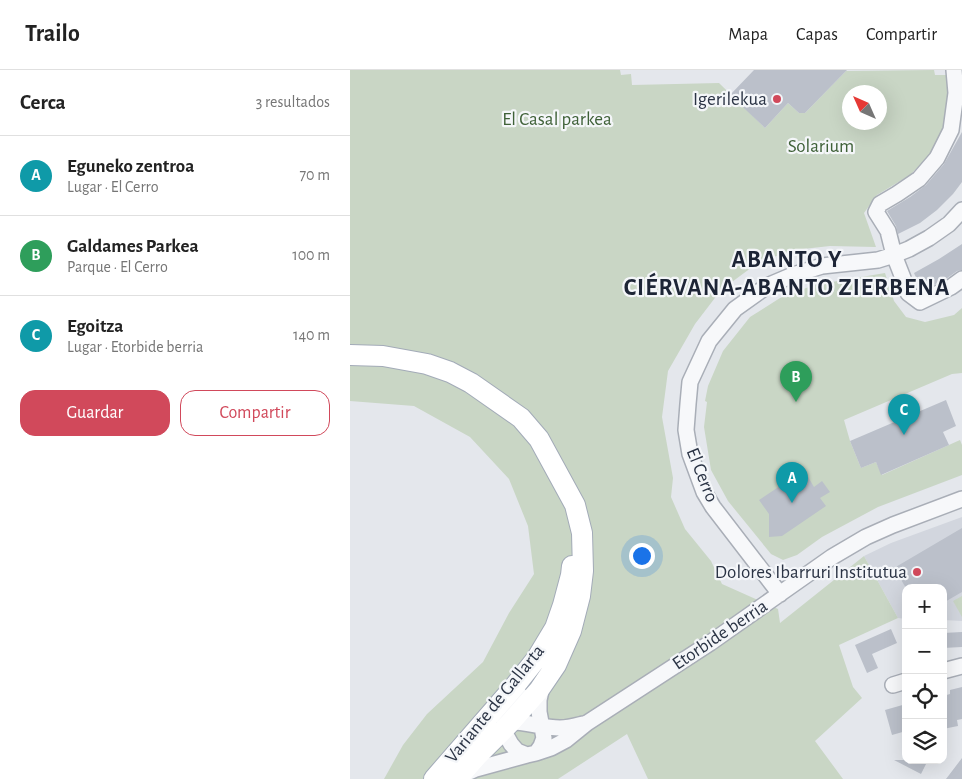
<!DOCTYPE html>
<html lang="es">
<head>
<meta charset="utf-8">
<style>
  :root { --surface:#fff; --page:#f6f6f6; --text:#222; --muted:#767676; --line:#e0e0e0; --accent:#d1495b }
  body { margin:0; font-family:"Alegreya Sans",sans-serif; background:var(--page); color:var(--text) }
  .controls { position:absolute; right:15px; bottom:15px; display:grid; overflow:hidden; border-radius:10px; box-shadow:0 5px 20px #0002 }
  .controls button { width:45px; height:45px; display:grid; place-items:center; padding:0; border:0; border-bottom:1px solid var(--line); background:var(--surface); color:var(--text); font:25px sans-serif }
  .compass { position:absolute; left:492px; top:15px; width:45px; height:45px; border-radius:50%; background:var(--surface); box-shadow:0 5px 20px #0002; rotate:315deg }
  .you { position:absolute; left:291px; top:485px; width:18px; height:18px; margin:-12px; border:4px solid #fff; border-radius:50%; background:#1a73e8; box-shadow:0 0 0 8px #1a73e833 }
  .badge { display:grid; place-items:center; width:32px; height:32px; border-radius:50%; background:var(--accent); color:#fff; font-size:16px; font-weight:700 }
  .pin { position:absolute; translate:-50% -41px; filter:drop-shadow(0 1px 2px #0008) }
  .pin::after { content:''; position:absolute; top:26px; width:18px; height:15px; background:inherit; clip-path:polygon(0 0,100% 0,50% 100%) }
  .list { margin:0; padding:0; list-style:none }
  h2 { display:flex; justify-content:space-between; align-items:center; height:65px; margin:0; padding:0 20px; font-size:21px }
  h2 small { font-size:16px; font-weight:400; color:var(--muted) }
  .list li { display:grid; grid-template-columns:32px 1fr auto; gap:15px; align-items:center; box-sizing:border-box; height:80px; padding:0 20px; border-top:1px solid var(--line) }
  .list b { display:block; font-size:19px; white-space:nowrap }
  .list p { margin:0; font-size:16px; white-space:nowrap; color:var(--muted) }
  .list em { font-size:16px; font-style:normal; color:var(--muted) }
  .actions { display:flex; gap:10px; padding:15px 20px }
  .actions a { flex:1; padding:11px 0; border:1px solid var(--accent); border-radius:15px; text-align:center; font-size:18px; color:var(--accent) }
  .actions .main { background:var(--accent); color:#fff }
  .icon { flex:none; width:28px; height:28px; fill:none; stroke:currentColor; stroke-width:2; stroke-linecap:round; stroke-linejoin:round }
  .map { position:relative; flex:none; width:612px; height:709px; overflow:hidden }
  header { display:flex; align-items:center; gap:30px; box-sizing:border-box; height:70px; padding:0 25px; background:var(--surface); border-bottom:1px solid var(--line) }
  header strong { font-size:24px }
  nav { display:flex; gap:28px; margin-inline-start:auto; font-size:18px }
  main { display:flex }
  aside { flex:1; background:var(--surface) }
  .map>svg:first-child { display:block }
  .built { fill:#d2d6de }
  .green { fill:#c9d6c5; fill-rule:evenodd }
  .building { fill:#bbc0ca }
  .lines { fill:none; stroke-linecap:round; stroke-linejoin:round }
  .minor-casing { stroke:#a9aeb7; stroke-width:18 }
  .major-casing { stroke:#a3abb8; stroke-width:22 }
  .minor { stroke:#f7f8fa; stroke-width:15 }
  .major { stroke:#fff; stroke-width:20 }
  .poi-dot { fill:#d1495b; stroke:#f4f6f9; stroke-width:2 }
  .labels { text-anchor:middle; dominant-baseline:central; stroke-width:4.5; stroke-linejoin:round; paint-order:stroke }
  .poi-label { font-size:19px; fill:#2b3445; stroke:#f4f6f9; text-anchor:end }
  .park-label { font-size:19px; fill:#3f6138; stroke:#f4f6f9 }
  .street-label { font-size:19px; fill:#2b3445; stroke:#f4f6f9 }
  .district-label { font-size:24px; font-weight:bold; letter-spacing:1px; fill:#1d2536; stroke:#f4f6f9 }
</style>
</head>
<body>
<header>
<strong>Trailo</strong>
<nav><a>Mapa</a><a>Capas</a><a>Compartir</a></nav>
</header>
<main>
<aside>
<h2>Cerca<small>3 resultados</small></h2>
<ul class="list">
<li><span class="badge" style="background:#0f9aa8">A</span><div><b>Eguneko zentroa</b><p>Lugar · El Cerro</p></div><em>70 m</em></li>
<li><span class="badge" style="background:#2e9e5b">B</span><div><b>Galdames Parkea</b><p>Parque · El Cerro</p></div><em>100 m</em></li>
<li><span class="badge" style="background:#0f9aa8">C</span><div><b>Egoitza</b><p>Lugar · Etorbide berria</p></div><em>140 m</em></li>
</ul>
<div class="actions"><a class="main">Guardar</a><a>Compartir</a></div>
</aside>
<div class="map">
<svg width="612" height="709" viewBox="0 0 612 709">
  <rect width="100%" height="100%" fill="#e4e7ec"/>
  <path class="built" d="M 612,447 L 612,551 L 593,550 L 593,518 L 556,518 L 556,549 L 548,548 L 514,486 L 541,473 Z"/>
  <path class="green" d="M 0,0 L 270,0 L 271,5 L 281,4 L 282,15 L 369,13 L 415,58 L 438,33 L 449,43 L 455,43 L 496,1 L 584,0 L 585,5 L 597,5 L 599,24 L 594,55 L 581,84 L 560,105 L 527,125 L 514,143 L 526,177 L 480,176 L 444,180 L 409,192 L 371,220 L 345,254 L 318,301 L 312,347 L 323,408 L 321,427 L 335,459 L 361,491 L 372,514 L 428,539 L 430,553 L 514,486 L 548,548 L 489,575 L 503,617 L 512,628 L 465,671 L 493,709 L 298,709 L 277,664 L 208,709 L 34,709 L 53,675 L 77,644 L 133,592 L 159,543 L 184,504 L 178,456 L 159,409 L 120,367 L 64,336 L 0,331 ZM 500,22 L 530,22 L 530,52 L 500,52 Z
    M 535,203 L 544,231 L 556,247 L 575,252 L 604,245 L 612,238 L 612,303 L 602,304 L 494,350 L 500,371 L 511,398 L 526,392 L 532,405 L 610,370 L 612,375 L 612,405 L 528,437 L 472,467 L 447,485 L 433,490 L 421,484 L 378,431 L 361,400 L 354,357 L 357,332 L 355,331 L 358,316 L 373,281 L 400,247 L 430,228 L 464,215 Z
    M 612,526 L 612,547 L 603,531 Z"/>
  <path class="building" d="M 404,0 L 497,0 L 455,43 L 449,43 L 438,33 L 415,58 L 380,25 Z
    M 612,62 L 612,112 L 603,124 L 587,140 L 570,153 L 548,164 L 546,156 L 537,141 L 560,127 L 576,115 L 594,94 Z
    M 612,174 L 612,200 L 607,201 L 596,209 L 572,221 L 564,203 L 589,189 Z
    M 596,330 L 606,356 L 593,362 L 599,375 L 531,405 L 526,392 L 511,398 L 500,371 Z
    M 454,400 L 464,417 L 472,411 L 480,422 L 470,428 L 476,436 L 432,466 L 419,467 L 419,444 L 409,430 Z
    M 612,458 L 612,522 L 593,533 L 593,518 L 556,518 L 544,498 Z
    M 541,559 L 547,573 L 522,584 L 528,598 L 517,603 L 505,575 Z
    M 612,562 L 612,577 L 593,578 L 593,563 Z
    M 612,617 L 612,649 L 607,650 L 608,656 L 593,659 L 593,626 L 600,624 L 600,620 Z
    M 556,634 L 556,661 L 542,665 L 535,640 Z
    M 612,688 L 612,709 L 596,709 Z
    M 544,690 L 578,690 L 571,704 Z"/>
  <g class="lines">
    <defs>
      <path id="minor" d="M 604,0 L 606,23 L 601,60 L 587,88 L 569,109 L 547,124 L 530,134 L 526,142 L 538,161 L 544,185 L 553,208 L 558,223 L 570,232 L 601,217 L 612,209
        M 430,524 L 363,437 L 354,422 L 340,384 L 336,360 L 338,334 L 340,312 L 359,271 L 385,239 L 417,216 L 443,205 L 472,196 L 528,190 L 544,185 L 559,179 L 579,168 L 599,154 L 612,140
        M 593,601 L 612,596
        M 543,615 L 556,611
        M 170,625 L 157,640 L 155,658 L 156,665 L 161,674 L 167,681 L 177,685 L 186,683 L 191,676 L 194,668 L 189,642 L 189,630 L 192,616
        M 154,652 C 173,650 191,658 210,658 C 218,658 225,656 233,654
        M 186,683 L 201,678 L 216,670 L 237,653 L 360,573 L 482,487 L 516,467 L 543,455 L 612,429
        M 110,706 L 126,699 L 177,685"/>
      <path id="major" d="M 0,285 L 33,286 L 77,294 L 100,302 L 121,313 L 171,348 L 189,369 L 225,435 L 232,463 L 233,501 L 230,526 L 221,561 L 206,595 L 189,620 L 160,653 L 127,686 L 107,709
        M 84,709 L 164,617 L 187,588 L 205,558 L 213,535 L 221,505 L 222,496"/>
    </defs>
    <use href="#minor" class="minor-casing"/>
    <use href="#major" class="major-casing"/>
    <use href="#minor" class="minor"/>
    <use href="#major" class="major"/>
  </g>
  <g class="poi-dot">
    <circle cx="427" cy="29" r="5"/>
    <circle cx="567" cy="502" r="5"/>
  </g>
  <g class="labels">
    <g class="poi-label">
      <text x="417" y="29">Igerilekua</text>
      <text x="557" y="502">Dolores Ibarruri Institutua</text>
    </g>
    <g class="park-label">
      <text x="207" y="49">El Casal parkea</text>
      <text x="471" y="76">Solarium</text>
    </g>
    <g class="street-label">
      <text transform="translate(352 405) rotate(68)">El Cerro</text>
      <text transform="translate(370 565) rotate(-34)">Etorbide berria</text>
      <text transform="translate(145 634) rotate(-51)">Variante de Gallarta</text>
    </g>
    <g class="district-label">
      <text x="437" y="190">ABANTO Y<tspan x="437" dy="28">CIÉRVANA-ABANTO ZIERBENA</tspan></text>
    </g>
  </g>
</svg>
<div class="controls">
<button>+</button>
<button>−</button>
<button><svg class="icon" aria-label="locate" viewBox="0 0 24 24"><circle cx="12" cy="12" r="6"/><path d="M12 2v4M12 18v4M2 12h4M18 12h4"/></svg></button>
<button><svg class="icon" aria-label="layers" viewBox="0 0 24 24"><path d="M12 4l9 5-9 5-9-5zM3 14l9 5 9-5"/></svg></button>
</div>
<svg class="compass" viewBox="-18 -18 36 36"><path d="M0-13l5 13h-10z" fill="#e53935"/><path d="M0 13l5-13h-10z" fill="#767676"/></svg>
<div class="you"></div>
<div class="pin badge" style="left:442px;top:433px;background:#0f9aa8">A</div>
<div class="pin badge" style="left:446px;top:332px;background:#2e9e5b">B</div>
<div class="pin badge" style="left:554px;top:365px;background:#0f9aa8">C</div>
</div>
</main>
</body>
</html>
